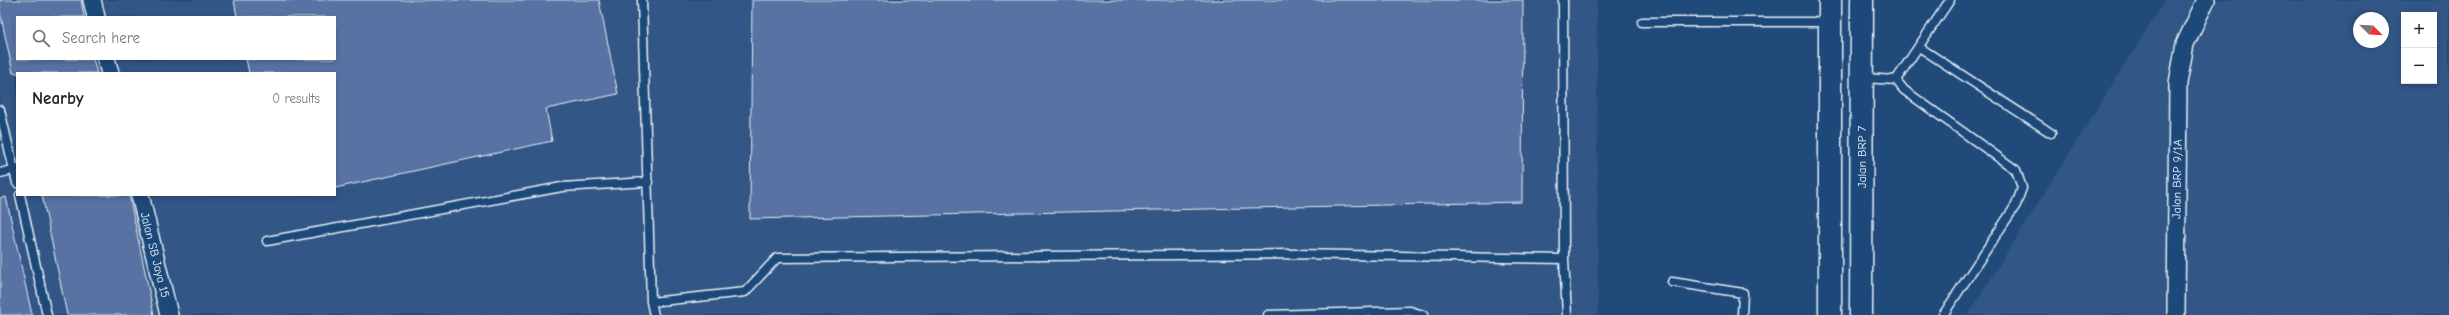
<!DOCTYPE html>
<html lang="en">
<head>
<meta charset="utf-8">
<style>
  :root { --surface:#fff; --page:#f6f6f6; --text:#222; --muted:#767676; --line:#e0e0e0 }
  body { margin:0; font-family:"Comic Neue",sans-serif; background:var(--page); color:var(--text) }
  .controls { position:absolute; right:12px; top:12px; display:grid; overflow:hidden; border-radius:0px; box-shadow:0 2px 6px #0003 }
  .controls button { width:36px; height:36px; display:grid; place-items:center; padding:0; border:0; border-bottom:1px solid var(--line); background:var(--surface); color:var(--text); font:20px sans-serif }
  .compass { position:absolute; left:2353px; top:12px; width:36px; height:36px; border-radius:50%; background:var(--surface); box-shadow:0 2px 6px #0003; rotate:114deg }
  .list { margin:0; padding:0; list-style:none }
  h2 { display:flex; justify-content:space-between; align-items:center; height:52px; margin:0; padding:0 16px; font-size:17px }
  h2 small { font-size:13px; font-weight:400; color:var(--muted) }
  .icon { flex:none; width:22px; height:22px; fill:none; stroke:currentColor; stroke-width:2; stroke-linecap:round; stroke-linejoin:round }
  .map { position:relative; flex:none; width:2449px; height:315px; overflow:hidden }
  .search { position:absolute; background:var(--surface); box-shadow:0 2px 6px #0003; left:16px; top:16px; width:320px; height:44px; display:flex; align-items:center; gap:10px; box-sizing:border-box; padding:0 14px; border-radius:0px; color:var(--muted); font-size:15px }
  .panel { position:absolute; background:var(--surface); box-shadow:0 2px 6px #0003; left:16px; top:72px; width:320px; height:124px; border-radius:0px }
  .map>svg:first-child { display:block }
  .built { fill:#305686; fill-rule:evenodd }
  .building { fill:#5972a3; stroke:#e8f1f8 }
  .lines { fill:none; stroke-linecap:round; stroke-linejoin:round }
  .service-casing { stroke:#e8f1f8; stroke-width:11 }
  .minor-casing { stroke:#e8f1f8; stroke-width:20 }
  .secondary-casing { stroke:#e8f1f8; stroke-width:25 }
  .service { stroke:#1f4a7a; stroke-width:8 }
  .minor { stroke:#1f4a7a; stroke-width:17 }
  .secondary { stroke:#1f4a7a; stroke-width:22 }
  .labels { text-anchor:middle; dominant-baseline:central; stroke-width:3; stroke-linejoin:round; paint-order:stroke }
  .street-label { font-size:12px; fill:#e8f1f8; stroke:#1f4a7a }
</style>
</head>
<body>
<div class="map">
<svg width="2449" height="315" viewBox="0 0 2449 315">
  <rect width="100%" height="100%" fill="#1f4a7a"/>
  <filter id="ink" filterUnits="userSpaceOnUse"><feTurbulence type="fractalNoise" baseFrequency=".025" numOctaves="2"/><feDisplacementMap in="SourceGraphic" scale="8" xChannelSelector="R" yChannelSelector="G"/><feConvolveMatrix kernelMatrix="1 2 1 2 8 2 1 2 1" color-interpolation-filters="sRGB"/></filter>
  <g filter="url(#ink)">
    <path class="built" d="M 0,0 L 1597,0 L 1598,315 L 0,315 ZM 17,17 L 335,17 L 335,59 L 17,59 ZM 17,73 L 335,73 L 335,195 L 17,195 Z
      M 2165,0 L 2449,0 L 2449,315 L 1968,315 ZM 2404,15 L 2434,15 L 2434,81 L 2404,81 ZM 2359,18 L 2383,18 L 2383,42 L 2359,42 Z"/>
    <path class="building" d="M 0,0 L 81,0 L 84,17 L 17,17 L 17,59 L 93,59 L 97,73 L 13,73 L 0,12 Z
      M 234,0 L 599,0 L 618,94 L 546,109 L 552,141 L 335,188 L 335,73 L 249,73 L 246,59 L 335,59 L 335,17 L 237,17 Z
      M 752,0 L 1523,0 L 1522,202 L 750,219 Z
      M 42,195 L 129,195 L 154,315 L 67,315 Z
      M 6,197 L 32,315 L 0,315 L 0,198 Z"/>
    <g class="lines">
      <defs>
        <path id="service" d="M 642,0 L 651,302 L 654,315
          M 1563,0 L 1564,259 L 1567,315
          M 1642,22 L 1829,22
          M 1919,47 L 2051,133
          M 1863,78 L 1896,80 L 1950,0
          M 1896,80 L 1904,90 L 2016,170 L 2022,188 L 2016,205 L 1943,315
          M 0,110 L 17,183
          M 0,173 L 17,169
          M 20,195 L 47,315
          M 267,241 L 562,187 L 648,182
          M 1672,282 L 1743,293 L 1742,315
          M 651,302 L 745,292 L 777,258 L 1295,254 L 1564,259
          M 1268,315 L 1410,311 L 1423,315"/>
        <path id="minor" d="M 92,0 L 96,17
          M 106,59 L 110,73
          M 140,195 L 169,315
          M 2176,315 L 2178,83 L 2185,44 L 2206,0"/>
        <path id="secondary" d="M 1830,0 L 1830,315
          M 1861,315 L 1862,0"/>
      </defs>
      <use href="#service" class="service-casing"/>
      <use href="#minor" class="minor-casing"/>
      <use href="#secondary" class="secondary-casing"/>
      <use href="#service" class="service"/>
      <use href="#minor" class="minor"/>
      <use href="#secondary" class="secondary"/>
    </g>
  </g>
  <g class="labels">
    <g class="street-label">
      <text transform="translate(1862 157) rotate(-90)">Jalan BRP 7</text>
      <text transform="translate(2177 179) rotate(-89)">Jalan BRP 9/1A</text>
      <text transform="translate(155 255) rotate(76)">Jalan SB Jaya 15</text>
    </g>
  </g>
</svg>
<div class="controls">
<button>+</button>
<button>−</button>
</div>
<svg class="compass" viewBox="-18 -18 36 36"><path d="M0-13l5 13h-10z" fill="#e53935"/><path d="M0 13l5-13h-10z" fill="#767676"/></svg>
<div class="search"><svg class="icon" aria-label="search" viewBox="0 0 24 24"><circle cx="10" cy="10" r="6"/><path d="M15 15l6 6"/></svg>Search here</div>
<section class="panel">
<h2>Nearby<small>0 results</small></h2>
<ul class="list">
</ul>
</section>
</div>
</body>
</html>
